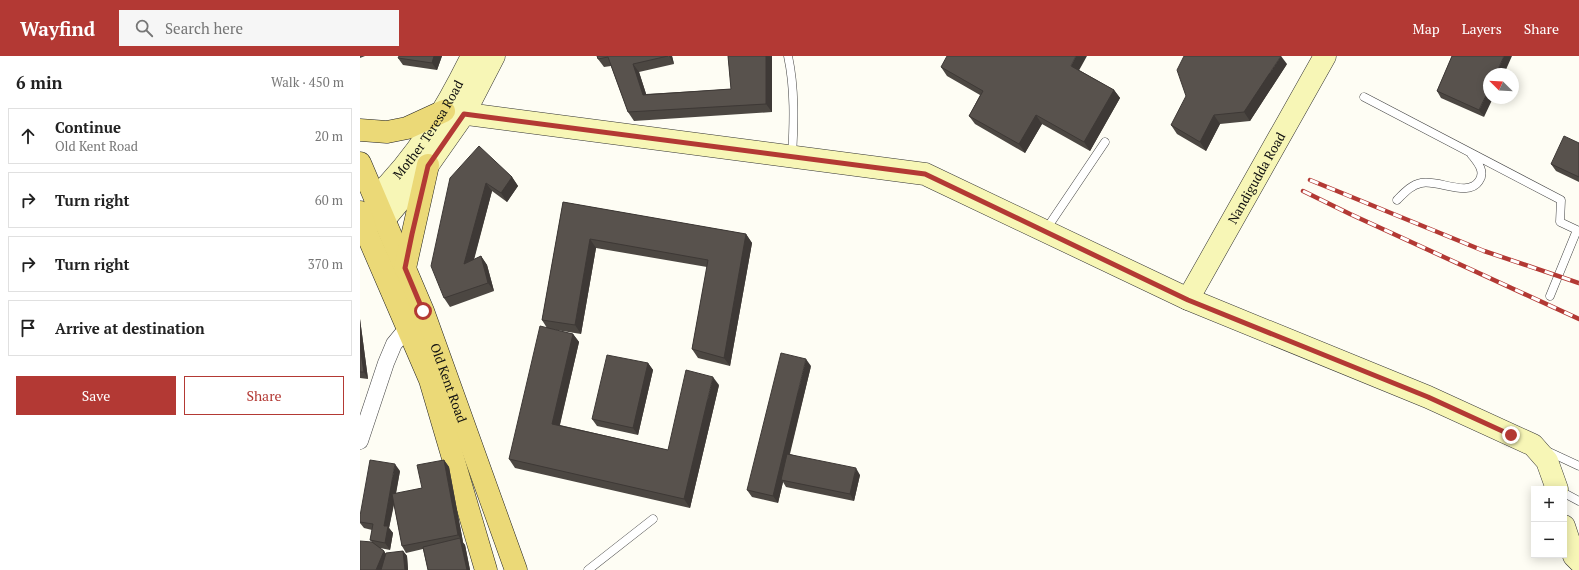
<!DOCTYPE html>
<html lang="en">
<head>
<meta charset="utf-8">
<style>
  :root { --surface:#fff; --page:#f6f6f6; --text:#222; --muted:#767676; --line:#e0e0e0; --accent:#b33934 }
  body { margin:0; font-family:"PT Serif",serif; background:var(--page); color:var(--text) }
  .controls { position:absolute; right:12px; bottom:12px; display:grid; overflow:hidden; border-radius:0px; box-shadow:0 2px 10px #0003 }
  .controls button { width:36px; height:36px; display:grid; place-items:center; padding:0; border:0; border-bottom:1px solid var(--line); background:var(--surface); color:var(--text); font:20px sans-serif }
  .compass { position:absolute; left:1123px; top:12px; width:36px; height:36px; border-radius:50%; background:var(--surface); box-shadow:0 2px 10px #0003; rotate:294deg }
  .stop { position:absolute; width:12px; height:12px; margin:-9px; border:3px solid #b33934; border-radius:50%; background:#fff }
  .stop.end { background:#b33934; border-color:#fff; box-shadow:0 1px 4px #0008 }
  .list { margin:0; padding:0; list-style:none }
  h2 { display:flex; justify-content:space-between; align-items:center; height:52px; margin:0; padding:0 16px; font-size:17px }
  h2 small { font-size:13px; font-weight:400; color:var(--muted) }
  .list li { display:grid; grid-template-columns:26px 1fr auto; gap:12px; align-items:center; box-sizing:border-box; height:56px; margin:0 8px 8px; padding:0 8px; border:1px solid var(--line); border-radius:0px }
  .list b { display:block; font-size:15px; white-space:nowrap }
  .list p { margin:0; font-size:13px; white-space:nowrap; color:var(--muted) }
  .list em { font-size:13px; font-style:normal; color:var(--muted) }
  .actions { display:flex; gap:8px; padding:12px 16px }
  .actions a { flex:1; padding:9px 0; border:1px solid var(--accent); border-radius:0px; text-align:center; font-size:14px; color:var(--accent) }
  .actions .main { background:var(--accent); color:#fff }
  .icon { flex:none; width:22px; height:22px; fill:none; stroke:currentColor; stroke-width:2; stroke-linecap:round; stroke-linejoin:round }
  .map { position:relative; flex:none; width:1219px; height:514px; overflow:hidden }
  header { display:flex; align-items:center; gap:24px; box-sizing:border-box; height:56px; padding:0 20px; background:var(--accent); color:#fff }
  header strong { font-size:19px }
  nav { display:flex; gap:22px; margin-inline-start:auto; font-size:14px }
  .search { width:280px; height:36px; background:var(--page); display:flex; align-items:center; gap:10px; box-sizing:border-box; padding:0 14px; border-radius:0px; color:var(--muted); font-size:15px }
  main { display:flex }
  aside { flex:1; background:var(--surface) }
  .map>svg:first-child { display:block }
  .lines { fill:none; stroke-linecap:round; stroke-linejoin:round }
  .lane-casing { stroke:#434343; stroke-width:9 }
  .street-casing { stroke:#434343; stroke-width:17 }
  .secondary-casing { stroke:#323232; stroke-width:23 }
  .primary-casing { stroke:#212121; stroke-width:23 }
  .lane { stroke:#fff; stroke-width:8 }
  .street { stroke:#fff; stroke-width:16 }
  .secondary { stroke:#f7f6b6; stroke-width:22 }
  .primary { stroke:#ebd977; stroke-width:22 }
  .rail-casing { stroke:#b33934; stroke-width:4.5 }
  .rail { stroke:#fff; stroke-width:3; stroke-dasharray:9; stroke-linecap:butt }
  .wall { fill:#4c4742 }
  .shaded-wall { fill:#3e3936 }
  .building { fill:#58524d; stroke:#3e3936 }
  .route { stroke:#b33934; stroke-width:5 }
  .labels { text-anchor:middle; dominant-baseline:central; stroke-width:4; stroke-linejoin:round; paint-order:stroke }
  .street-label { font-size:13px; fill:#101010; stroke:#fff }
</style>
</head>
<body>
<header>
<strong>Wayfind</strong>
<div class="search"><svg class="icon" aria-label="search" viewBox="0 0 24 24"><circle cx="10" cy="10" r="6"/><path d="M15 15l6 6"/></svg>Search here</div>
<nav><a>Map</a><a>Layers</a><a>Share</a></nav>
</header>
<main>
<aside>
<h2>6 min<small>Walk · 450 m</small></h2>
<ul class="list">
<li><svg class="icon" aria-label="ahead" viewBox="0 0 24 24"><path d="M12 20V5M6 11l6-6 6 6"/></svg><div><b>Continue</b><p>Old Kent Road</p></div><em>20 m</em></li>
<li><svg class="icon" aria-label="right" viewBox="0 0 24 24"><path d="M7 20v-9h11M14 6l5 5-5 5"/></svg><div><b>Turn right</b></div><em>60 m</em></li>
<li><svg class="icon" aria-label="right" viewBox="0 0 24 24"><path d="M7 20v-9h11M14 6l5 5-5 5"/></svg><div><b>Turn right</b></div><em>370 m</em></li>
<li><svg class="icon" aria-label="arrive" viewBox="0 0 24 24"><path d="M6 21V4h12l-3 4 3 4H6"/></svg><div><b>Arrive at destination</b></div></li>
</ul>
<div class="actions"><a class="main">Save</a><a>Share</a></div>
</aside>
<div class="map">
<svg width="1219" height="514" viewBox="0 0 1219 514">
  <rect width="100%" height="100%" fill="#fefdf4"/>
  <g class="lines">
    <defs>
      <path id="lane" d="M 428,0 C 435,32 434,67 432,100
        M 1004,41 L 1201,144 L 1200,166 L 1217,174 L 1190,240
        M 1037,144 C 1044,137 1051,129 1061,127 C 1078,123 1108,142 1119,125 C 1126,115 1117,106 1111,98
        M 685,175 L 745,86
        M 1187,395 L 1219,410
        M 1204,437 L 1219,445
        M 228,514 L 293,463"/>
      <path id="street" d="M 0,385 L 26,307 L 34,288 L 48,271"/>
      <g id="secondary">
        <path d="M 84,55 L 565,118 L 828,243 L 1068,341 L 1173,389 L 1187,405 L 1197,433"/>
        <path id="s1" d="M 15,142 C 57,102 87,51 112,0"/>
        <path d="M 23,165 L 59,122 L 104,58 L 134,0"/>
        <path id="s2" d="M 828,243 L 965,0"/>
        <path d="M 1204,470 L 1214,500 L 1219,505"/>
      </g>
      <g id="primary">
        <path d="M 0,74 L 27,76 L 47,72 L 84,55"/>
        <path id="s3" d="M 0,107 L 63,255 L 156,514"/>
        <path d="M 0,156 L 7,178 L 70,324 L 126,514"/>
        <path d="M 45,212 L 68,109"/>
      </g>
    </defs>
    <use href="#lane" class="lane-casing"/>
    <use href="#street" class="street-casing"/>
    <use href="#secondary" class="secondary-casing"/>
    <use href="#primary" class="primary-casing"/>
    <use href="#lane" class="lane"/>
    <use href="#street" class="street"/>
    <use href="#secondary" class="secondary"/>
    <use href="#primary" class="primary"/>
    <defs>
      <path id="rail" d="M 950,124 L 1124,195 L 1219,227
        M 943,135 L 990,158 L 1219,263"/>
    </defs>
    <use href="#rail" class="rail-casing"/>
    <use href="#rail" class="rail"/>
  </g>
  <path class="wall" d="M 0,0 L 5,0 L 0,2 Z
    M 82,0 L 77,14 L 43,9 L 38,2 Z
    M 237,0 L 312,0 L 314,8 L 279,16 L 286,38 L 371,33 L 368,0 L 412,0 L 412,56 L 274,65 L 268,56 L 251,10 L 244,11 L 238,3 Z
    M 1092,0 L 1124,61 L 1081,42 L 1077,35 Z
    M 927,8 L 890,65 L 860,68 L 846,95 L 817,78 L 811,69 Z
    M 581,11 L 719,14 L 754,34 L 760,42 L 730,95 L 682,68 L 665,97 L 615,68 L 609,60 L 620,39 L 587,20 Z
    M 1219,87 L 1219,126 L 1196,115 L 1191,108 Z
    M 152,121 L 158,130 L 147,146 L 132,135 L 114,204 L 121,200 L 127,209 L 134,235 L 90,251 L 84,242 L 90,122 Z
    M 203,146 L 386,178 L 392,187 L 370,310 L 338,302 L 332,293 L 347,211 L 236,192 L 221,278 L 190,273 L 213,278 L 219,286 L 200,369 L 308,394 L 359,329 L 330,452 L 155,412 L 149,403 L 187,272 L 182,264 Z
    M 0,263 L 8,323 L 0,322 Z
    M 288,307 L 293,314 L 278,379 L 237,370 L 232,363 Z
    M 451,310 L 430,398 L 500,419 L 494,445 L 426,431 L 423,426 L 418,447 L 392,441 L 387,434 Z
    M 84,404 L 89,411 L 103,486 L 102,486 L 105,489 L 110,514 L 68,514 L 63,493 L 46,497 L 42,490 L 34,449 L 29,472 L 33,477 L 30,494 L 20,492 L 24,495 L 26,498 L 43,495 L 47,500 L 48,514 L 0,514 L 12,486 L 10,484 L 12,474 L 4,472 L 0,467 L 0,460 L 40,415 L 36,438 L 62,432 Z"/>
  <path class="shaded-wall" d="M 74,0 L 82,0 L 77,14 L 72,7 Z
    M 309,0 L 312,0 L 314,8 Z
    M 406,0 L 412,0 L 412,56 L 406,48 Z
    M 716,0 L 727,0 L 717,18 L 711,10 Z
    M 921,0 L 927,8 L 890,65 L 884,56 Z
    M 1144,0 L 1152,0 L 1144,18 L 1136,18 Z
    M 273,8 L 279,16 L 289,47 L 283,39 Z
    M 1129,33 L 1129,42 L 1133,42 L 1124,61 L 1119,54 Z
    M 754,34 L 760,42 L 730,95 L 724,86 Z
    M 676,59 L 682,68 L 665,97 L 659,88 Z
    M 854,59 L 860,68 L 846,95 L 840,86 Z
    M 152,121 L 158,130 L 147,146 L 141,137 Z
    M 126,127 L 132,135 L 110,217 L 104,208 Z
    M 386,178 L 392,187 L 370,310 L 364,302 Z
    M 230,183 L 236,192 L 221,278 L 215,269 Z
    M 121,200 L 127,209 L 134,235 L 128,227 Z
    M 0,263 L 8,323 L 4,316 L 0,291 Z
    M 213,278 L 219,286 L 198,376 L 192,368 Z
    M 446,303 L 451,310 L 423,424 L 421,424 L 423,426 L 418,447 L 413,440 Z
    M 288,307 L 293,314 L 278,379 L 273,372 Z
    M 353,321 L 359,329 L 330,452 L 324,443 Z
    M 84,404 L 89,411 L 103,486 L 98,479 Z
    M 35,408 L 40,415 L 29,472 L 33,477 L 30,494 L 25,487 L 24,470 Z
    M 496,412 L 500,419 L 494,445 L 490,438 Z
    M 100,482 L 105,489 L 110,514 L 107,514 Z
    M 24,495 L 27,500 L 22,514 L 16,514 Z
    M 43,495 L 47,500 L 48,514 L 45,514 Z"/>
  <path class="building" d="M 39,0 L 74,0 L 72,7 L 38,2 Z
    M 237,0 L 308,0 L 273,8 L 283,39 L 371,33 L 368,0 L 406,0 L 406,48 L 268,56 L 248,1 L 238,3 Z
    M 587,0 L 716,0 L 711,10 L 754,34 L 724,86 L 676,59 L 659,88 L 609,60 L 623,35 L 581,11 Z
    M 824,0 L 921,0 L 884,56 L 854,59 L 840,86 L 811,69 L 826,40 L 817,14 Z
    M 1092,0 L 1144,0 L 1136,18 L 1129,18 L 1129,33 L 1119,54 L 1077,35 Z
    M 1204,80 L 1219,87 L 1219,121 L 1191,108 Z
    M 119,90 L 152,121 L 141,137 L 126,127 L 104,208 L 121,200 L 128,227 L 84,242 L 71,210 L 90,122 Z
    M 203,146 L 386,178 L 364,302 L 332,293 L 348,204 L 230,183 L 215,269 L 182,264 Z
    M 180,270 L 213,278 L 192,368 L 308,394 L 326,314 L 353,321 L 324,443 L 149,403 Z
    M 0,291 L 4,316 L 0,316 Z
    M 421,297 L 446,303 L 413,440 L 387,434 Z
    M 247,299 L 288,307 L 273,372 L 232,363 Z
    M 427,398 L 496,412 L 490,438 L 421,424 Z
    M 10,404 L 35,408 L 24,470 L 28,470 L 25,487 L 10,484 L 13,468 L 0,466 L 0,460 Z
    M 84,404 L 98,479 L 42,490 L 32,438 L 62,432 L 57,409 Z
    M 100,482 L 107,514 L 68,514 L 63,491 Z
    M 0,485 L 12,486 L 24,495 L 16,514 L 0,514 Z
    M 43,495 L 45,514 L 21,514 L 26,497 Z"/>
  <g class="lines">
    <path class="route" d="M 63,255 L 45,212 L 52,178 L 68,110 L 104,58 L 565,118 L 828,244 L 1068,341 L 1151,379"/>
  </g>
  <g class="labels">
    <g class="street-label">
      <text stroke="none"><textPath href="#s1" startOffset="87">Mother Teresa Road</textPath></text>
      <text stroke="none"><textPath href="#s2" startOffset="139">Nandigudda Road</textPath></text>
      <text stroke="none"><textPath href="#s3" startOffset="237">Old Kent Road</textPath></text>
    </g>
  </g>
</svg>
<div class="controls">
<button>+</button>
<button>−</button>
</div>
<svg class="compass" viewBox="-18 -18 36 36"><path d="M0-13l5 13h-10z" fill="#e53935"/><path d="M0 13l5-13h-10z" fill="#767676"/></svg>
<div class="stop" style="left:63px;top:255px"></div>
<div class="stop end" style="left:1151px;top:379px"></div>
</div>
</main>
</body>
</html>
